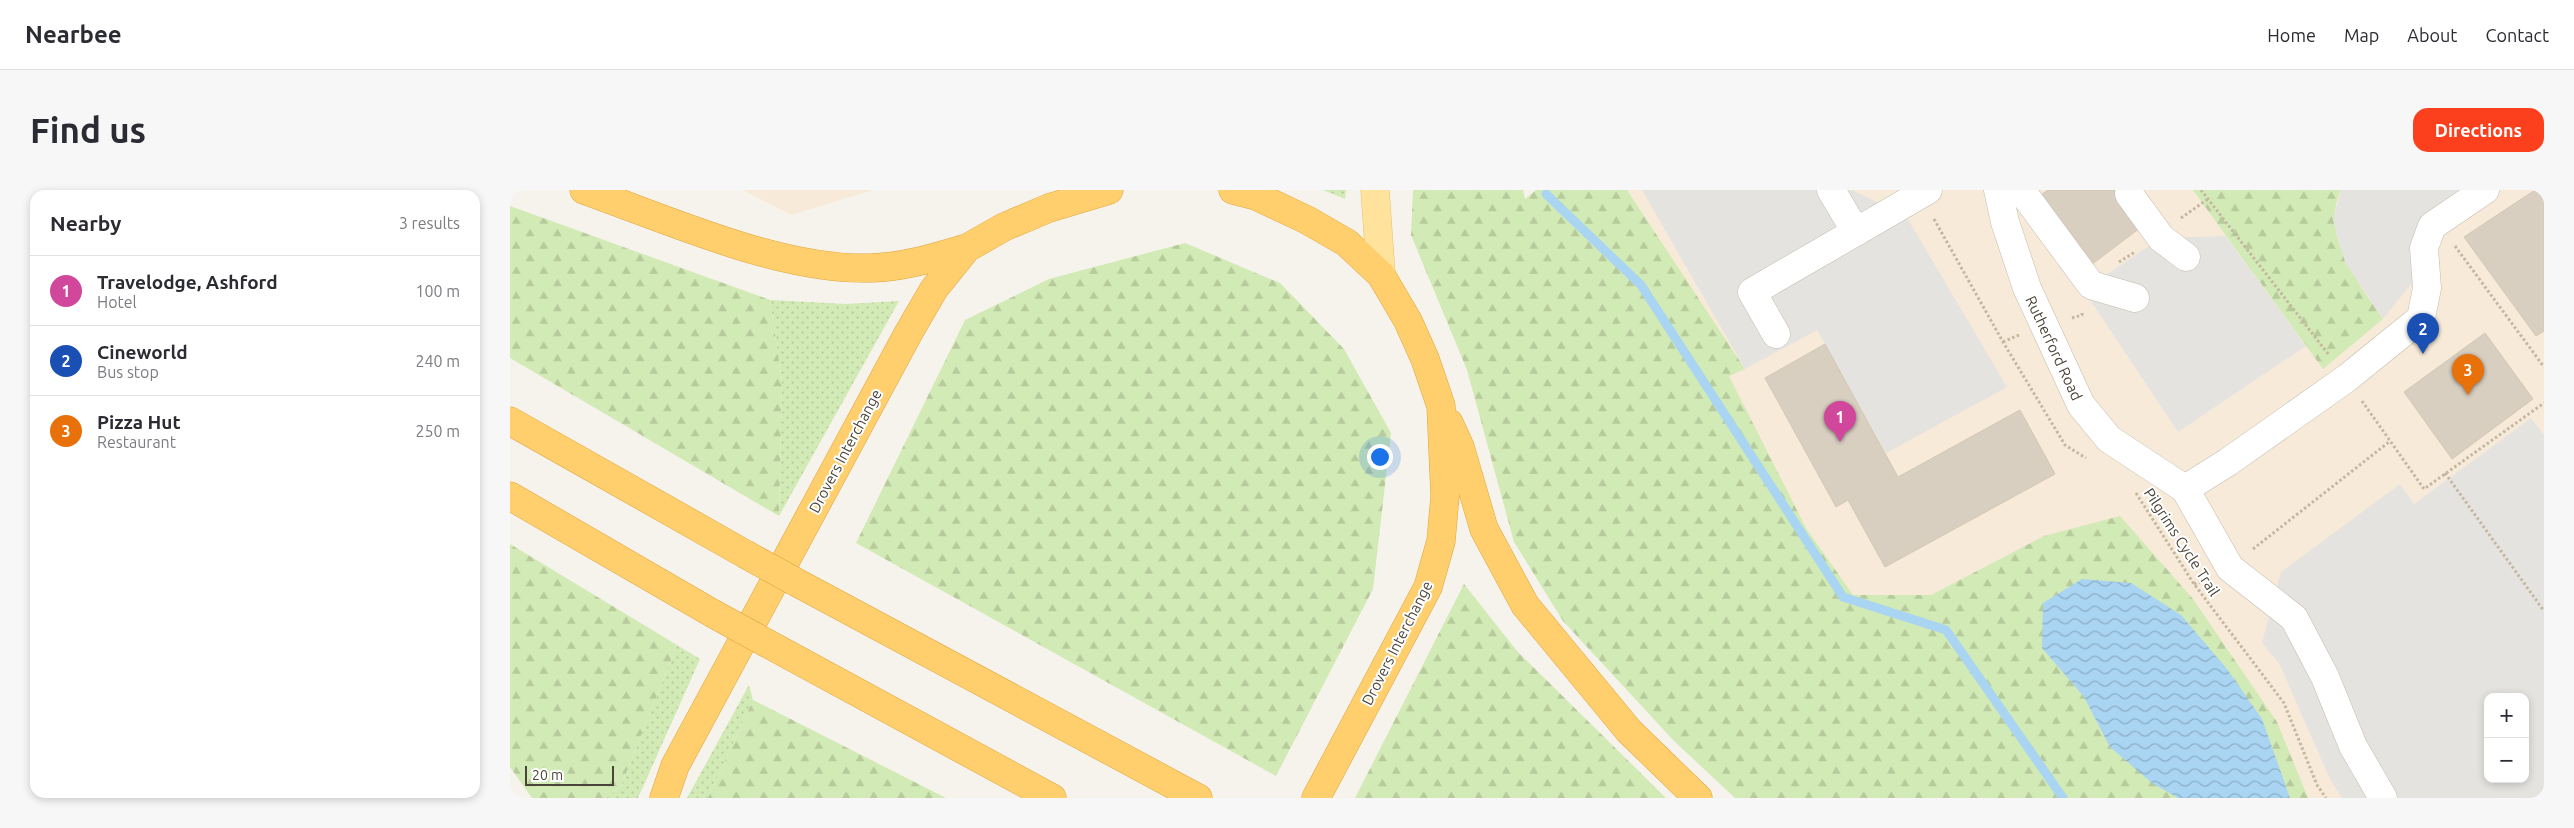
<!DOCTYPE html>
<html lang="en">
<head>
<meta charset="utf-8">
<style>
  :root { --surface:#fff; --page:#f7f7f7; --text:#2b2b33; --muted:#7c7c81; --line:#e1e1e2; --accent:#fc3f1d }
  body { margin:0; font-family:Ubuntu,sans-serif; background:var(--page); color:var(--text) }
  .controls { position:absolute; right:15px; bottom:15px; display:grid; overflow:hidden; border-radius:10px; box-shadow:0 2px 8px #0003 }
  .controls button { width:45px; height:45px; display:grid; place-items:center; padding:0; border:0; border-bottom:1px solid var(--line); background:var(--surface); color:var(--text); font:25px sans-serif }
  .scale { position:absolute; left:15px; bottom:12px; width:89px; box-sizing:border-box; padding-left:5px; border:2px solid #4b4439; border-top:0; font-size:14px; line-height:18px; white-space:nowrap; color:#4b4439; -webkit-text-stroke:4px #fff; paint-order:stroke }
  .you { position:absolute; left:869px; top:266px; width:18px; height:18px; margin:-12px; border:4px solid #fff; border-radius:50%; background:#1a73e8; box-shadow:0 0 0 8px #1a73e833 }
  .badge { display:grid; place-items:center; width:32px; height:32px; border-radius:50%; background:var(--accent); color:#fff; font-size:16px; font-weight:700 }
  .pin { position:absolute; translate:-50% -41px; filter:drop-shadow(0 1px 2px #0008) }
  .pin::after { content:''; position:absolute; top:26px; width:18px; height:15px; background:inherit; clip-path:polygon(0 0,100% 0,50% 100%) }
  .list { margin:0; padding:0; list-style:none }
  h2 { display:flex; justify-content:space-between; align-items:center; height:65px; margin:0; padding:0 20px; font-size:21px }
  h2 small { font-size:16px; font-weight:400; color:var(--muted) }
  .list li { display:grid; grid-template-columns:32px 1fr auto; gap:15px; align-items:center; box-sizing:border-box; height:70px; padding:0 20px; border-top:1px solid var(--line) }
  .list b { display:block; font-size:19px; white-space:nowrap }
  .list p { margin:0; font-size:16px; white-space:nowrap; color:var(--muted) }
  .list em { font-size:16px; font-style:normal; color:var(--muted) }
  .map { position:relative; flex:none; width:2034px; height:608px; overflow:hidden; border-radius:15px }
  header { display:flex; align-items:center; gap:30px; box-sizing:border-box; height:70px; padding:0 25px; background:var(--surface); border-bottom:1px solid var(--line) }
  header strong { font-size:24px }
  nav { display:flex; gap:28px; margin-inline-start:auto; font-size:18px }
  .intro { display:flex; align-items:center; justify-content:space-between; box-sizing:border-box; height:120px; padding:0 30px }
  h1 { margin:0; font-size:35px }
  .button { padding:12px 22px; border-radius:15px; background:var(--accent); color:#fff; font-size:18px; font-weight:700 }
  main { display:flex; gap:30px; padding:0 30px }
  aside { flex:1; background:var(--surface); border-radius:15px; box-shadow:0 2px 8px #0003 }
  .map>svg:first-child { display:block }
  .commercial { fill:#f7ead8; fill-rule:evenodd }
  .grass { fill:url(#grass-dots) }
  .forest { fill:url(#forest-firs) }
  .parking { fill:#e5e3e0; fill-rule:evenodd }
  .water { fill:url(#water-waves) }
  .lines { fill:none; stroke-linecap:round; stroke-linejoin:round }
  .stream { stroke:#a9d4f2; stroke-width:9 }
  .building { fill:#d8cfc1; stroke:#d3c7b4 }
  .minor-casing { stroke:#c2bbae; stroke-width:29 }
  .major-casing { stroke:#e6c16a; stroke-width:29 }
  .highway-casing { stroke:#e0a43c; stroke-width:29 }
  .path { stroke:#c4b79f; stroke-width:3; stroke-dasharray:2.5 2.5; stroke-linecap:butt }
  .minor { stroke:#fff; stroke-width:28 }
  .major { stroke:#ffe39c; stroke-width:28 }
  .highway { stroke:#ffcf6e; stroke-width:28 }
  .highway-bridge-casing { stroke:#e0a43c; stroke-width:29; stroke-linecap:butt }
  .highway-bridge { stroke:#ffcf6e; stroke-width:28 }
  .labels { text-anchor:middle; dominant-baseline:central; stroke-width:4; stroke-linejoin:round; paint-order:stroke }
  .street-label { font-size:15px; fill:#4b4439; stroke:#fff }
</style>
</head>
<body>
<header>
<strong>Nearbee</strong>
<nav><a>Home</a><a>Map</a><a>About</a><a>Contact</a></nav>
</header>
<div class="intro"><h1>Find us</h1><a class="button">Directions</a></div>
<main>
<aside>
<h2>Nearby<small>3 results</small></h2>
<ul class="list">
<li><span class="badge" style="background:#d1479c">1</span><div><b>Travelodge, Ashford</b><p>Hotel</p></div><em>100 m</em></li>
<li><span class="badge" style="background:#1a4fb4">2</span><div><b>Cineworld</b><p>Bus stop</p></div><em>240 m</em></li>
<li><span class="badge" style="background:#e8710a">3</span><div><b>Pizza Hut</b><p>Restaurant</p></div><em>250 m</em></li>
</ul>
</aside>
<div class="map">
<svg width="2034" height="608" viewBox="0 0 2034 608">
  <defs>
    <pattern id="grass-dots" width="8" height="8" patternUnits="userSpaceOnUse" patternTransform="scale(1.25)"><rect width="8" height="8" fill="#d2eab5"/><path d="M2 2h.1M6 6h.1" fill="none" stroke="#b6ca9c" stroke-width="1.8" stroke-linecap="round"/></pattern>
    <pattern id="forest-firs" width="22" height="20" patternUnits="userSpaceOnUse" patternTransform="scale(1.25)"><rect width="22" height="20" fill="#d2eab5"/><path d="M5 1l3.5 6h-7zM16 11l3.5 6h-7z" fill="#b6ca9c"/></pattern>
    <pattern id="water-waves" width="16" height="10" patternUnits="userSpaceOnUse" patternTransform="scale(1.25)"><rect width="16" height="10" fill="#a9d4f2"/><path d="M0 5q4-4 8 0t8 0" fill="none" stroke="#8caec5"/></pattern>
  </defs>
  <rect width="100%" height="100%" fill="#f6f3ec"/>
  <path class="commercial" d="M 233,0 L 363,0 L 281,25 Z
    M 1115,0 L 2034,0 L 2034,608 L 1798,608 L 1534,346 L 1421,405 L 1343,406 L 1199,196 ZM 1978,507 L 2015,507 L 2015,589 L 1978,589 Z"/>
  <path class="grass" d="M 813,0 L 836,0 L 835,9 Z
    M 260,110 L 336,114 L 389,111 L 269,326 L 272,192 Z
    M 167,455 L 190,469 L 128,608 L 96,608 L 111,596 Z
    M 239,495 L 243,510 L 198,608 L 177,608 Z"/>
  <path class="forest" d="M 903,0 L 1013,0 L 1015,9 L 1026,0 L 1117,0 L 1235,179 L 1219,186 L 1296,338 L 1343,405 L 1421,405 L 1534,346 L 1610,326 L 1683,409 L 1767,532 L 1798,608 L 1225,608 L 1164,551 L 1053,431 L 1004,352 L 957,180 L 901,45 Z
    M 1683,0 L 1831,0 C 1809,44 1850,95 1873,129 L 1813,179 Z
    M 0,16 L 260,110 L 272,192 L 269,326 L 0,168 Z
    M 675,53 L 770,93 L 834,159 L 881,243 L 863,399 L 766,586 L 346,353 L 455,130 L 539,89 Z
    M 0,354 L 167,455 L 111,596 L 96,608 L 22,608 L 0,577 Z
    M 954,394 L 1007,461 L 1156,608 L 845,608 Z
    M 243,510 L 436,608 L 198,608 Z"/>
  <path class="parking" d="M 1132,0 L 1342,0 L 1396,26 L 1497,197 L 1376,263 L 1307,140 L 1235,179 Z
    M 1831,0 L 1954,0 L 1906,88 L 1873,129 L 1835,72 L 1823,30 Z
    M 1716,46 L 1796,156 L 1668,242 L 1575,102 L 1581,95 L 1651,48 Z
    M 2021,228 L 2034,245 L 2034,608 L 1832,608 L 1820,589 L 1769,473 L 1752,453 L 1771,382 L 1890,294 L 1904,314 ZM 1978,507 L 2015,507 L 2015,589 L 1978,589 Z"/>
  <path class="water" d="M 1572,389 L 1621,393 L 1671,425 L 1717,479 L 1752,529 L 1780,608 L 1668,608 L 1642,593 L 1600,557 L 1574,507 L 1532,458 L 1533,413 Z"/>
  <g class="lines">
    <path class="stream" d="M 1036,4 L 1131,95 L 1333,407 L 1436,440 L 1553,608"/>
  </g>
  <path class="building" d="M 1538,0 L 1627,0 L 1634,35 L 1581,75 L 1528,7 Z
    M 2025,0 L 2034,0 L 2034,141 L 2026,146 L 1954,47 Z
    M 1975,143 L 2023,209 L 1942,269 L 1894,202 Z
    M 1315,154 L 1388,287 L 1510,220 L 1545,284 L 1375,377 L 1338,310 L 1326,317 L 1255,188 Z"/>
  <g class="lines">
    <defs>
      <path id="minor" d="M 1321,0 L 1346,42
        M 1488,0 L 1495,32 L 1517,98 L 1571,215 L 1599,249 L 1675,299 L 1720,378 L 1784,428 L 1815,487 L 1843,556 L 1873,608
        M 1511,0 L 1581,95 L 1625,108
        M 1619,4 L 1651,48 L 1676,67
        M 1266,144 L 1242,102 L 1418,0
        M 1675,299 L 1718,272 L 1837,188 L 1911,128 L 1917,98 L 1914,58 L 1922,36 L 1975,0"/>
      <path id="major" d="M 865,0 L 871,85"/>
      <path id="highway" d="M 74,0 C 159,30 271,81 361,78 C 395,77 426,67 457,58
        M 723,0 L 746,6 L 797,30 L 837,53 L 871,85 L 898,131 L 915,169 L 931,216 L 935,306 L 931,351 L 918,397 L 806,608
        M 0,231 L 235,364
        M 939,233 L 950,257 L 974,339 L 1015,415 L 1119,541 L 1188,608
        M 0,306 L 202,423
        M 284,391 L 688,608
        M 251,450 L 542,608
        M 154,608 L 165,576 L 399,142 L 424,99 L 457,58 L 494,37 L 539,18 L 599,0"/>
    </defs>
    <use href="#minor" class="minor-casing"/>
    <use href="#major" class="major-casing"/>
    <use href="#highway" class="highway-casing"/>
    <path class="path" d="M 1691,0 L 1819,165
      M 1671,28 L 1698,9
      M 1424,29 L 1493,152 L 1555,255 L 1576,268
      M 1945,56 L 2034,177
      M 1609,72 L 1625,62
      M 1562,128 L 1572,125 L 1572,122
      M 1493,152 L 1509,145
      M 1852,211 L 1914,299 L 2034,213
      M 1935,283 L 2034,421
      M 1626,303 L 1684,394 L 1774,513 L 1807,595 L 1816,608
      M 1743,359 L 1879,252
      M 1684,394 L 1695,391"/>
    <use href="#minor" class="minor"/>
    <use href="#major" class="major"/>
    <use href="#highway" class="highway"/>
    <defs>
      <path id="highway-bridge" d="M 235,364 L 284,391
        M 202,423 L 251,450"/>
    </defs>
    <use href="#highway-bridge" class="highway-bridge-casing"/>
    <use href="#highway-bridge" class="highway-bridge"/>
  </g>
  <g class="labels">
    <g class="street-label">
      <text transform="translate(1544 158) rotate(65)">Rutherford Road</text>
      <text transform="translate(335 261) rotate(-62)">Drovers Interchange</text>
      <text transform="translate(1672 352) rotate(57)">Pilgrims Cycle Trail</text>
      <text transform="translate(887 453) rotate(-63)">Drovers Interchange</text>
    </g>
  </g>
</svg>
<div class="controls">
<button>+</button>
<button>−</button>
</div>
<div class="scale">20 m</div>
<div class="you"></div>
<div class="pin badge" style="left:1330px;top:252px;background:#d1479c">1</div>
<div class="pin badge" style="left:1913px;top:164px;background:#1a4fb4">2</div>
<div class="pin badge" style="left:1958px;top:205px;background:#e8710a">3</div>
</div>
</main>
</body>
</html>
